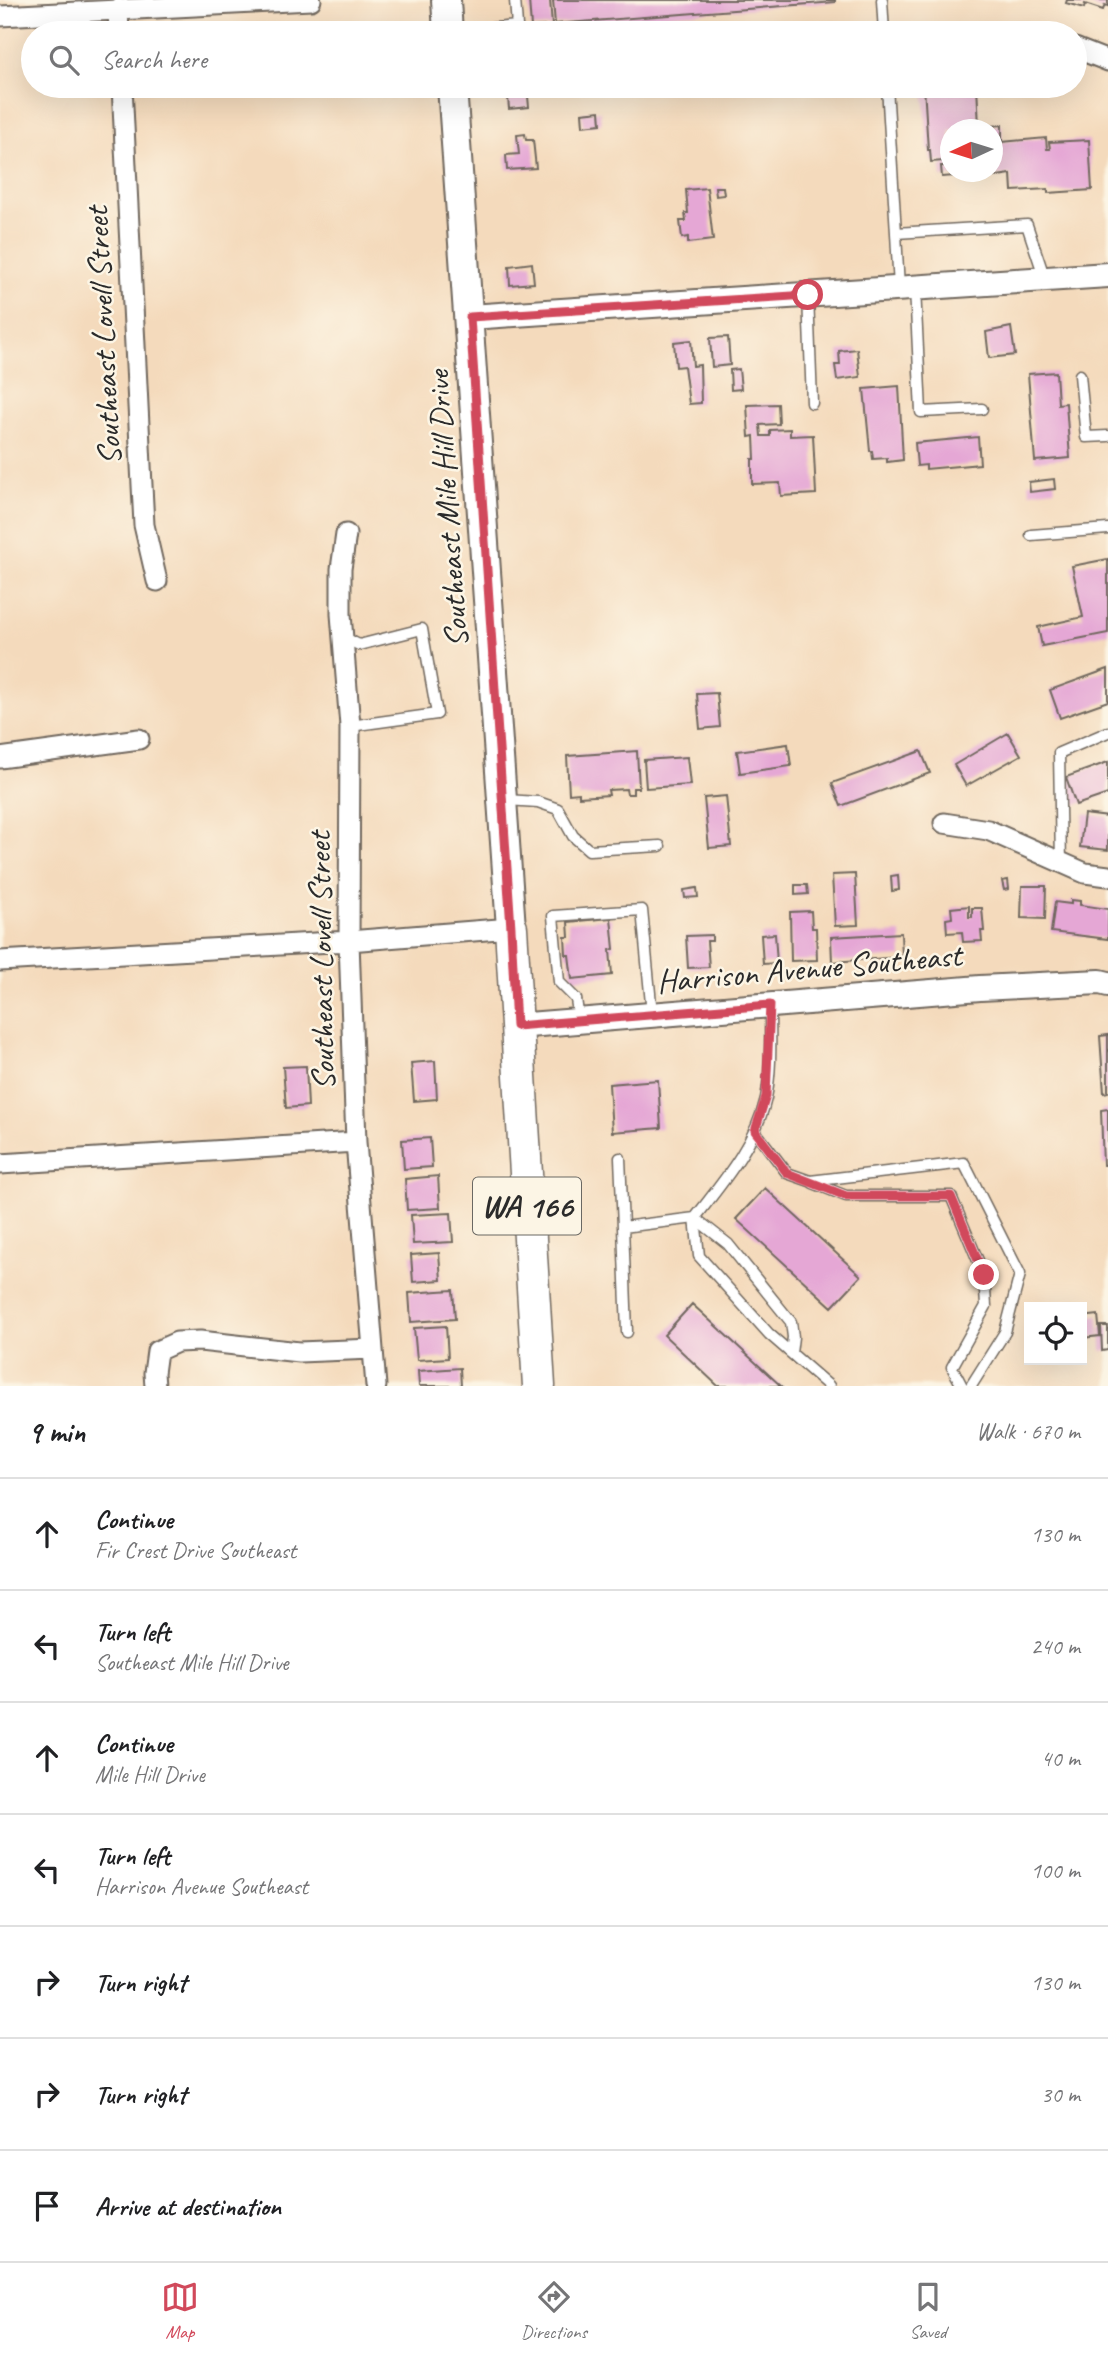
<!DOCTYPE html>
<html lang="en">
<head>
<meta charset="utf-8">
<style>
  :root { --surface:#fff; --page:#f6f6f6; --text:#202124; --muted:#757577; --line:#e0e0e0; --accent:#d1495b }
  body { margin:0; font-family:Caveat,sans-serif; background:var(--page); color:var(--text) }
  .controls { position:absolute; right:21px; bottom:21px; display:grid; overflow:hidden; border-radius:0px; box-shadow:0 7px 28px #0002 }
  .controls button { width:63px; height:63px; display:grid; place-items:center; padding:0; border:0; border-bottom:2px solid var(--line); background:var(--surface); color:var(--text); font:35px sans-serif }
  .compass { position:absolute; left:940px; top:119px; width:63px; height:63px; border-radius:50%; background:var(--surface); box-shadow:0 7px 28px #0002; rotate:266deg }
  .stop { position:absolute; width:21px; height:21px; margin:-16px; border:5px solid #d1495b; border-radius:50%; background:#fff }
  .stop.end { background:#d1495b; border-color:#fff; box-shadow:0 2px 7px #0008 }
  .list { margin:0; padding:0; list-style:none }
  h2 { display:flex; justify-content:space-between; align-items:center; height:91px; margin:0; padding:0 28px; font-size:30px }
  h2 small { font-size:23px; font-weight:400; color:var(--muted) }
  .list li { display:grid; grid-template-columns:46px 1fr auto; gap:21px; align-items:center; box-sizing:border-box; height:112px; padding:0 28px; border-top:2px solid var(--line) }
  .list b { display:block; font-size:26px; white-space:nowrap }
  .list p { margin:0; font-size:23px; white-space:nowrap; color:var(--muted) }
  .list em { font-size:23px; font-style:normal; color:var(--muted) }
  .icon { flex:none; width:38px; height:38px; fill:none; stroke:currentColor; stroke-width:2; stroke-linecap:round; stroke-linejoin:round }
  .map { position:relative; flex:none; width:1108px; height:1386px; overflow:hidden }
  .search { position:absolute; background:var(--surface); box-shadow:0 7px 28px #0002; left:21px; right:21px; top:21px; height:77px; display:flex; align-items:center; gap:18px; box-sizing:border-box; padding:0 24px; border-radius:38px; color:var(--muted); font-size:26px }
  .sheet { height:875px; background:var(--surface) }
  nav { display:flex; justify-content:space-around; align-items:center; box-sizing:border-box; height:98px; border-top:2px solid var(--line); background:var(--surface); font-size:19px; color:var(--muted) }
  nav a { display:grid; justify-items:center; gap:4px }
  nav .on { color:var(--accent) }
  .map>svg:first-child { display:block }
  .building { fill:#e5a7d5 }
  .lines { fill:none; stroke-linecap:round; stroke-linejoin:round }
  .service-casing { stroke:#71685e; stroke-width:13 }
  .minor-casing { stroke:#71685e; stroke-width:23 }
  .tertiary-casing { stroke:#71685e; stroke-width:28 }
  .secondary-casing { stroke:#71685e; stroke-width:32 }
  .primary-casing { stroke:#71685e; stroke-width:35 }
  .service { stroke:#fff; stroke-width:10 }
  .minor { stroke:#fff; stroke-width:19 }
  .tertiary { stroke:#fff; stroke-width:24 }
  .secondary { stroke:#fff; stroke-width:28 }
  .primary { stroke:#fff; stroke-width:32 }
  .route { stroke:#d1495b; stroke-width:9 }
  .labels { text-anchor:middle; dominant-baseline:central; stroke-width:5; stroke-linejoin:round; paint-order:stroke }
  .shield { fill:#fcf5e5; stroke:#6a6863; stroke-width:2 }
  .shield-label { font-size:32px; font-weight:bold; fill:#2b2b2b }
  .street-label { font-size:33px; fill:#2b2b2b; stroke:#fcf5e5 }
</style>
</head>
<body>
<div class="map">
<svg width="1108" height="1386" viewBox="0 0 1108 1386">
  <rect width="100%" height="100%" fill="#fcf5e5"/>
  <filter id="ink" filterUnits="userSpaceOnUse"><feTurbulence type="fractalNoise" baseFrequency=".0143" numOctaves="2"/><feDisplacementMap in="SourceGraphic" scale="14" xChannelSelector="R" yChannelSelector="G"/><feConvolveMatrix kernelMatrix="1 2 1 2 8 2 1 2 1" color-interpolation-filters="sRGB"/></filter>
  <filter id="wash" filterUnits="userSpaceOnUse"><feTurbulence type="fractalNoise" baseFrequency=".00686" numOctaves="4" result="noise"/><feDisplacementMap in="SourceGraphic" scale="28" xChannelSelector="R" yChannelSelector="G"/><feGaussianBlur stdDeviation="1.57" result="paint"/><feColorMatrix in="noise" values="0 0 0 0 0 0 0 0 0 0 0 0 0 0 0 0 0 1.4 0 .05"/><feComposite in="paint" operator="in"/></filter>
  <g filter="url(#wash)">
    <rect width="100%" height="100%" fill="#f4dabc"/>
    <g id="blocks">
      <path class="building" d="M 529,0 L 550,0 L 552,26 L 531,27 Z
        M 553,0 L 835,0 L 835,2 L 555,24 Z
        M 1067,0 L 1108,0 L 1108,6 L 1105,5 L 1103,10 L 1085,4 L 1084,8 L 1066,3 Z
        M 975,25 L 976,33 L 924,33 L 924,29 Z
        M 855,28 L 856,33 L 818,33 L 818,31 Z
        M 507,86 L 527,86 L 529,107 L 509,109 Z
        M 627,86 L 657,86 L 657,88 L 627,90 Z
        M 924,86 L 977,86 L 979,127 L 1002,125 L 1002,142 L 1046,138 L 1047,149 L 1050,149 L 1049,142 L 1089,140 L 1092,190 L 1048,193 L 1048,189 L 1012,191 L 1011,174 L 984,178 L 984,175 L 973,176 L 973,172 L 992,172 L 992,130 L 950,130 L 950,172 L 969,172 L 969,175 L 942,177 L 941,166 L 944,166 L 944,161 L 931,162 L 930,150 L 928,150 Z
        M 600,111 L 601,124 L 583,126 L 582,113 Z
        M 525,134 L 526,140 L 533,140 L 536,168 L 507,170 L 506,155 L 519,154 L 517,135 Z
        M 715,187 L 723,187 L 724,195 L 716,196 Z
        M 707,188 L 713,240 L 688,243 L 688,237 L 682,238 L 680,221 L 686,221 L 685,213 L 688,213 L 686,190 Z
        M 532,263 L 534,283 L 510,285 L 509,266 Z
        M 1011,327 L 1015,355 L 989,358 L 986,332 Z
        M 728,337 L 730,365 L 712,367 L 710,338 Z
        M 691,340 L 693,366 L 700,365 L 701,403 L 689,404 L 684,366 L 676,367 L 674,342 Z
        M 857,349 L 860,377 L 837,380 L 835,365 L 840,365 L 839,351 Z
        M 739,369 L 741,389 L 731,390 L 730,370 Z
        M 1056,372 L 1058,404 L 1066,403 L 1070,458 L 1035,461 L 1028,374 Z
        M 899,386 L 903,460 L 887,462 L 887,458 L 873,459 L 872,451 L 870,451 L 864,389 Z
        M 778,404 L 779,424 L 760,425 L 761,436 L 770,436 L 770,430 L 790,429 L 790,436 L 813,435 L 816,494 L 781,496 L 780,483 L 752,484 L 752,459 L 755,459 L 754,436 L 749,437 L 747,405 Z
        M 978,437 L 980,464 L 926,469 L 926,465 L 917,466 L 915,443 Z
        M 1054,479 L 1055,489 L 1030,492 L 1029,482 Z
        M 1108,559 L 1108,633 L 1042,646 L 1038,627 L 1083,617 L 1072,566 Z
        M 1108,669 L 1108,701 L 1060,718 L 1050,690 Z
        M 717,693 L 720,727 L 700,729 L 697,694 Z
        M 1008,733 L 1021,755 L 966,786 L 954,765 Z
        M 788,744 L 791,766 L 740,773 L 737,751 Z
        M 637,751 L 639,788 L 633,788 L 633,794 L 627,794 L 626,789 L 608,790 L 609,795 L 579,797 L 579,793 L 569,794 L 567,756 Z
        M 921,751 L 930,773 L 841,806 L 832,783 Z
        M 687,757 L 690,785 L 646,788 L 644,760 Z
        M 1108,762 L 1108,794 L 1076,805 L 1066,777 Z
        M 726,796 L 731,846 L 709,848 L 704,798 Z
        M 1084,814 L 1108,817 L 1108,850 L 1080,847 Z
        M 855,874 L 858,925 L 835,926 L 832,875 Z
        M 898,875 L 899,890 L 892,891 L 891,876 Z
        M 1008,880 L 1009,889 L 1004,890 L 1002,881 Z
        M 795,885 L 807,885 L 808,894 L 795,895 Z
        M 1022,886 L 1046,886 L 1045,919 L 1021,918 Z
        M 697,888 L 698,897 L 685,898 L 684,890 Z
        M 1071,900 L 1080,901 L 1080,905 L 1108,909 L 1108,939 L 1051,932 L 1055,902 L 1071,904 Z
        M 969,906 L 969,917 L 972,917 L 972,908 L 982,908 L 984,931 L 981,931 L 982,941 L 963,942 L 962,932 L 947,933 L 946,919 L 952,918 L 951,908 Z
        M 811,911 L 812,928 L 816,928 L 817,960 L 791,961 L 790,912 Z
        M 611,918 L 614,949 L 610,950 L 612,975 L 572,979 L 569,955 L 566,955 L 565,937 L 569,937 L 568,922 Z
        M 901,933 L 902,957 L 832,962 L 831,937 Z
        M 775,934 L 777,963 L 763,964 L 761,935 Z
        M 712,935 L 712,941 L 707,941 L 709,967 L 688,968 L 686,936 Z
        M 1108,1035 L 1108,1092 L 1104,1093 L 1100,1036 Z
        M 435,1061 L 437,1099 L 414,1101 L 411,1063 Z
        M 306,1066 L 308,1106 L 286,1108 L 283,1067 Z
        M 658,1080 L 661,1128 L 612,1132 L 609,1084 Z
        M 1108,1109 L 1108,1165 L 1103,1165 L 1101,1110 Z
        M 430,1138 L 432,1167 L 404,1169 L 402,1140 Z
        M 438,1176 L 440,1208 L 407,1210 L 405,1179 Z
        M 765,1188 L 861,1276 L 832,1307 L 736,1219 Z
        M 451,1213 L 453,1242 L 413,1244 L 411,1215 Z
        M 439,1253 L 441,1280 L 413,1282 L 411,1255 Z
        M 453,1290 L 455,1319 L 411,1322 L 409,1293 Z
        M 692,1304 L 781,1386 L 718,1386 L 664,1335 Z
        M 1098,1315 L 1100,1336 L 1082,1338 L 1082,1317 Z
        M 446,1326 L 448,1358 L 417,1360 L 414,1328 Z
        M 1101,1326 L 1108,1326 L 1108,1350 L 1102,1351 Z
        M 460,1368 L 461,1386 L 419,1386 L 418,1371 Z"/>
    </g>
  </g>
  <g filter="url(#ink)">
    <use href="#blocks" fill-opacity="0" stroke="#71685e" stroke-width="2"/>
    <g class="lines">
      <defs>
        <path id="service" d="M 882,0 L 884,33
          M 452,32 L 517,26 L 515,0
          M 887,86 L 896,233 L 1027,225 L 1045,279
          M 896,233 L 899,288
          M 915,288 L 921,412 L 982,409
          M 808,295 L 812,403
          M 1080,375 L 1086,437 L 1108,436
          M 1031,535 L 1108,529
          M 343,637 L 359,645 L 422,629 L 437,714 L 350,726
          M 506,800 L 538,802 L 558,809 L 573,836 L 589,850 L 660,846
          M 1061,863 L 1059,753 L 1108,732
          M 770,1005 C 770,1035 772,1068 766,1098 C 756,1143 723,1182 695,1218 L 699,1256 L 769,1334 L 829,1386
          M 579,1020 L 576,999 L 559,982 L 553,916 L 642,910 L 652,1014
          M 755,1131 L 787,1173 L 810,1181 L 964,1163 L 1020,1274 L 1005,1332 L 971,1386
          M 620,1158 L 623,1227
          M 813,1183 L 846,1196 L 951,1196 L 984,1275 L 986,1306 L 952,1367 L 962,1386
          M 627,1332 L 623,1227 L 695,1218 L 728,1244 L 791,1322 L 793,1337 L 791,1353"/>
        <path id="minor" d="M 118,9 L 119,33
          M 0,16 L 311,0
          M 1075,48 L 1108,61
          M 122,86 L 144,525 L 157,581
          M 346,534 L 341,569 L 341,614 L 350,726 L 349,941 L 356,1142 L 376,1386
          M 0,758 L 139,739
          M 944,823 L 988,830 L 1085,873 L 1108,876
          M 0,961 L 349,941 L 511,928
          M 0,1164 L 356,1142
          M 155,1386 L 154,1373 L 157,1351 L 177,1342 L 200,1341 L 299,1352 L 373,1349"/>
        <path id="tertiary" d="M 470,317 L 1108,275
          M 516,1026 L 980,988 L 1100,982 L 1108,984"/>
        <path id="secondary" d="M 446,0 L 448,33
          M 452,86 L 511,928"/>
        <path id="primary" d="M 511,928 L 539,1386"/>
      </defs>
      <use href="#service" class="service-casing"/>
      <use href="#minor" class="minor-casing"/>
      <use href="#tertiary" class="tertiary-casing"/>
      <use href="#secondary" class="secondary-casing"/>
      <use href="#primary" class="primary-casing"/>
      <use href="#service" class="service"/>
      <use href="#minor" class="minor"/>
      <use href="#tertiary" class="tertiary"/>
      <use href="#secondary" class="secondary"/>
      <use href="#primary" class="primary"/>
    </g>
  </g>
  <g class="lines" filter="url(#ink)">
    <path class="route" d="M 808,295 L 470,317 L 511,928 L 516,1026 L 770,1005 L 766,1096 L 755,1131 L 787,1173 L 846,1196 L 951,1196 L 984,1275"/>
  </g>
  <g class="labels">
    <rect class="shield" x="473" y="1177.5" width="108" height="57" rx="5"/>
    <g class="shield-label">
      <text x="527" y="1206">WA 166</text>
    </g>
    <g class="street-label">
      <text transform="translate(103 336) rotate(-93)">Southeast Lovell Street</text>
      <text transform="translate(447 509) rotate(-94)">Southeast Mile Hill Drive</text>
      <text transform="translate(321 961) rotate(-91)">Southeast Lovell Street</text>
      <text transform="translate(809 968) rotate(-5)">Harrison Avenue Southeast</text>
    </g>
  </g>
</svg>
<div class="controls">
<button><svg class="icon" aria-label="locate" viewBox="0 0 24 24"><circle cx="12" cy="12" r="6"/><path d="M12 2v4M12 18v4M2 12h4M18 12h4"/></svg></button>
</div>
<svg class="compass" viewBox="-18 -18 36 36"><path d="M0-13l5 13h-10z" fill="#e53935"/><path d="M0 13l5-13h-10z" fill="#757577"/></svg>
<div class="stop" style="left:808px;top:295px"></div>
<div class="stop end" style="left:984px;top:1275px"></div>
<div class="search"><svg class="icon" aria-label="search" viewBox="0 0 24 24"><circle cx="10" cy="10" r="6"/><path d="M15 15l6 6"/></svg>Search here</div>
</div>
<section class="sheet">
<h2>9 min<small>Walk · 670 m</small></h2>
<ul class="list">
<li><svg class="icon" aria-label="ahead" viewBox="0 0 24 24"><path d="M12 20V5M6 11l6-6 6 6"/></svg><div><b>Continue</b><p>Fir Crest Drive Southeast</p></div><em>130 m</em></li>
<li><svg class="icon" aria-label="left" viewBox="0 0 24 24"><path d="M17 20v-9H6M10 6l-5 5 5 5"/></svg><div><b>Turn left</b><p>Southeast Mile Hill Drive</p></div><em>240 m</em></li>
<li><svg class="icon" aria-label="ahead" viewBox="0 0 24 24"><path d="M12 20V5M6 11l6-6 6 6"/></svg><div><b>Continue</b><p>Mile Hill Drive</p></div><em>40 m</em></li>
<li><svg class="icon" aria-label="left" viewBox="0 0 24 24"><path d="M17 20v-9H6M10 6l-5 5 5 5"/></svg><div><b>Turn left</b><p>Harrison Avenue Southeast</p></div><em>100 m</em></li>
<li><svg class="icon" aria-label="right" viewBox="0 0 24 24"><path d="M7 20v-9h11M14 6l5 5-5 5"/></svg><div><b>Turn right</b></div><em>130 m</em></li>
<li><svg class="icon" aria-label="right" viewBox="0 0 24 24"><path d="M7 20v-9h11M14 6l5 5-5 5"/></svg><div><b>Turn right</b></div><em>30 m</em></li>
<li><svg class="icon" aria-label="arrive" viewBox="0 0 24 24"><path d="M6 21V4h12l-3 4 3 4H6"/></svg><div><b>Arrive at destination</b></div></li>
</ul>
</section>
<nav>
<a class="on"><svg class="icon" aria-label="map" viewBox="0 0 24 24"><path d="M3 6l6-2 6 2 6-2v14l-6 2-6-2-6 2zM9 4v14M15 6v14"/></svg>Map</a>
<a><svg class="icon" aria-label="directions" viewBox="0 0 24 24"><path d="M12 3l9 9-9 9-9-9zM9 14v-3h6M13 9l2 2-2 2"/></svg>Directions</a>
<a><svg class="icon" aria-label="saved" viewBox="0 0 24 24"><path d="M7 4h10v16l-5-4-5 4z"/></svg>Saved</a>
</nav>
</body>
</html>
